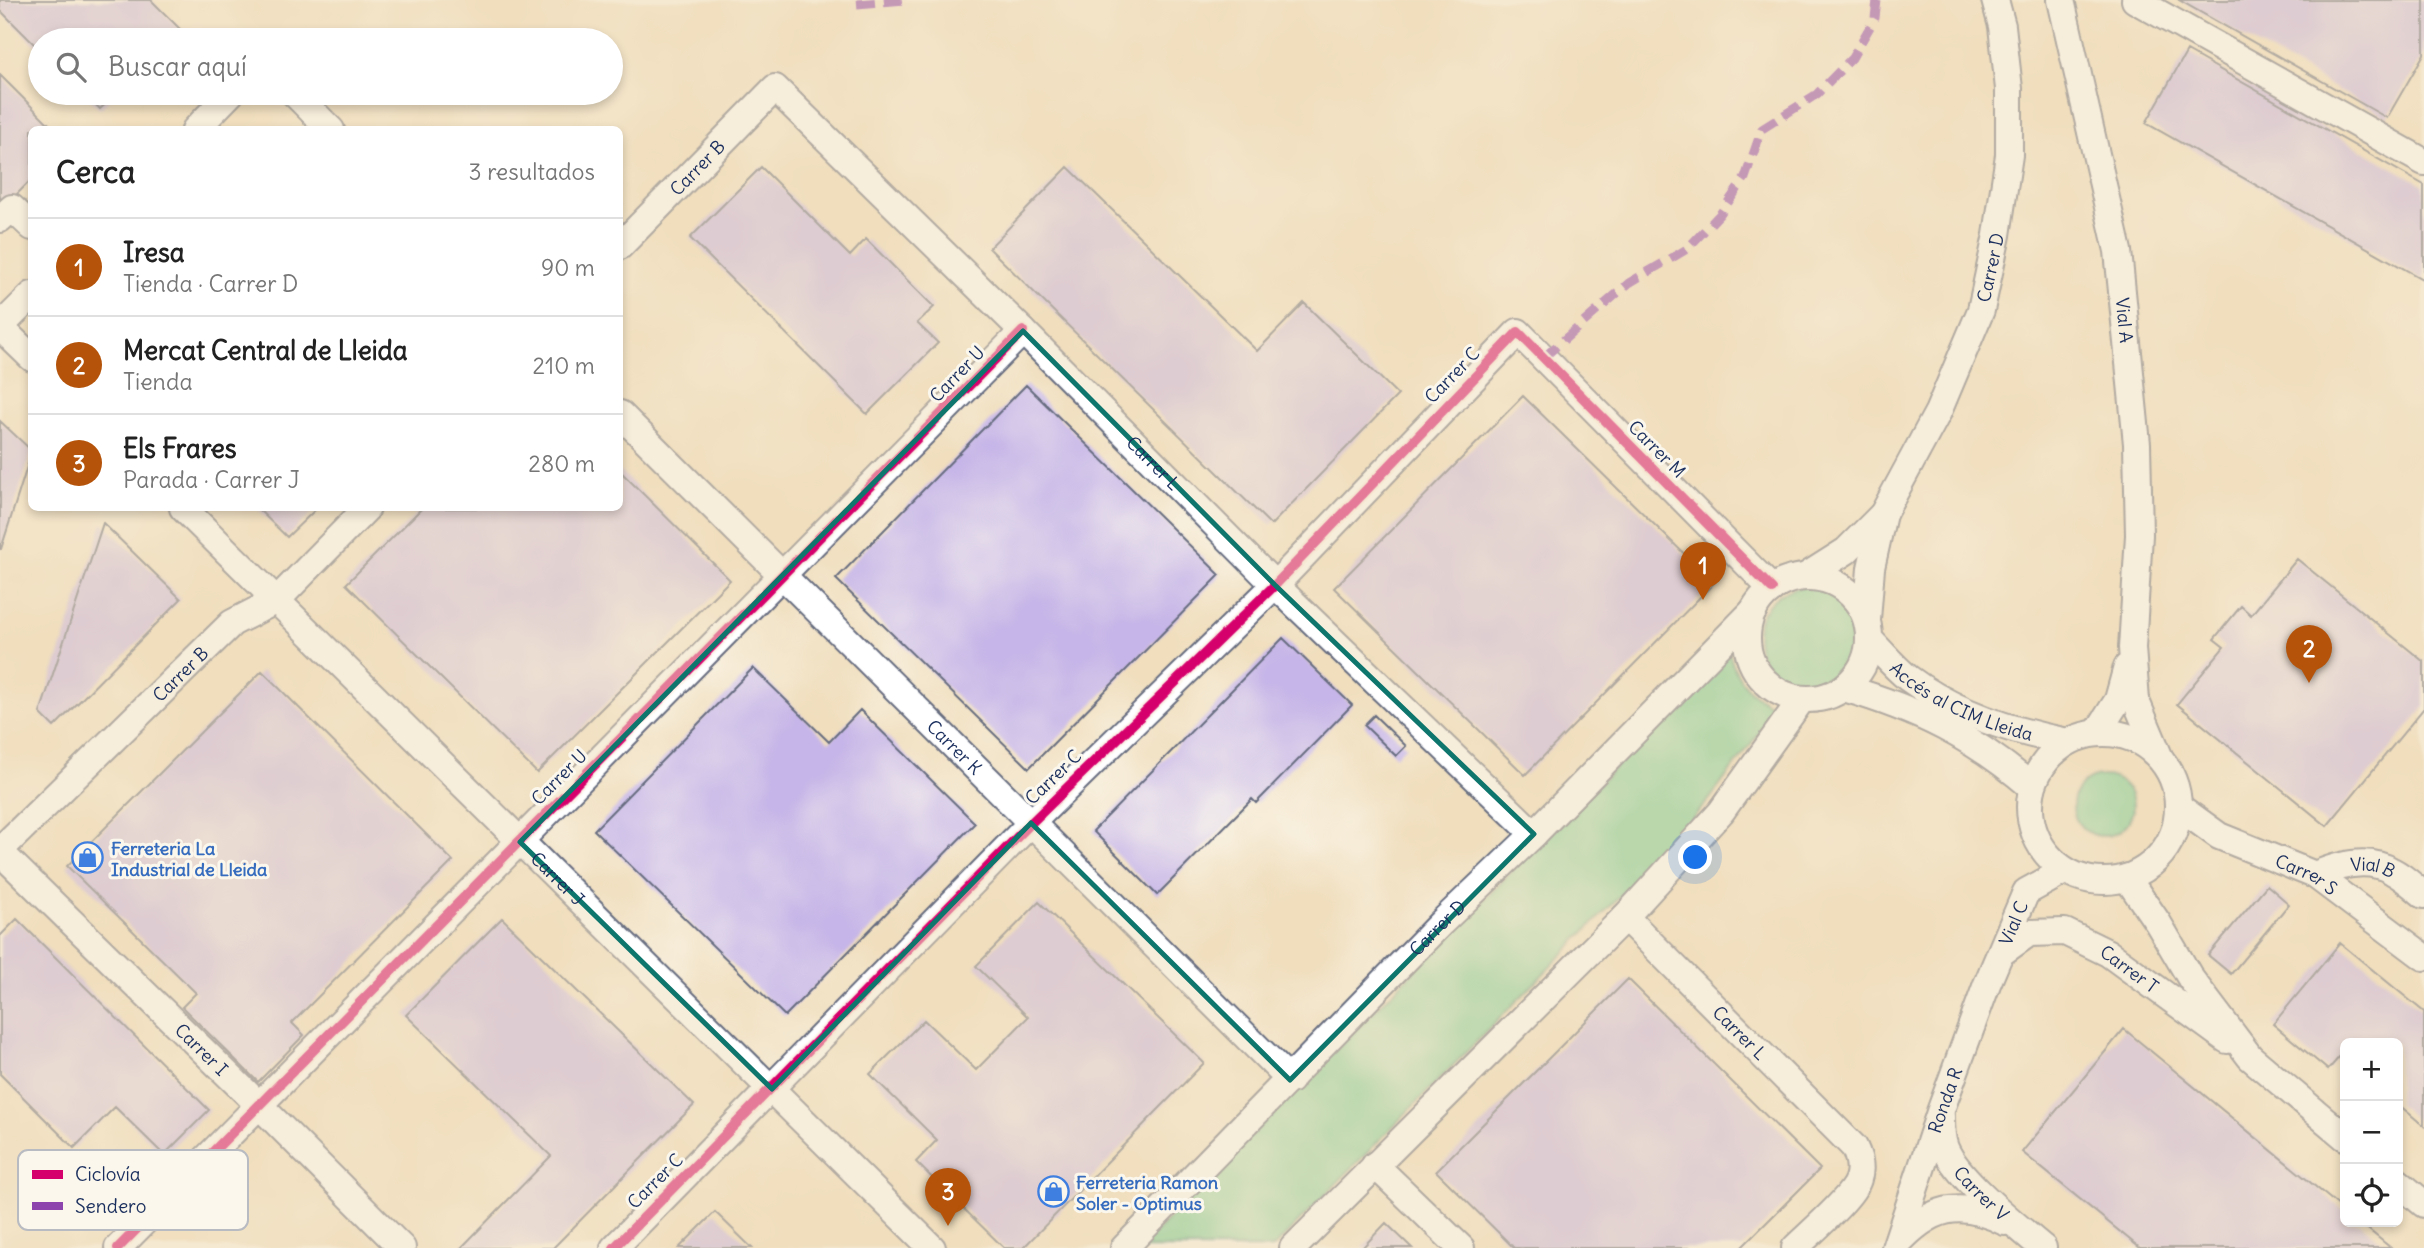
<!DOCTYPE html>
<html lang="es">
<head>
<meta charset="utf-8">
<style>
  :root { --surface:#fff; --page:#f6f6f6; --text:#222; --muted:#767676; --line:#e0e0e0; --accent:#b45309 }
  body { margin:0; font-family:Delius,sans-serif; background:var(--page); color:var(--text) }
  .controls { position:absolute; right:21px; bottom:21px; display:grid; overflow:hidden; border-radius:10px; box-shadow:0 4px 10px #0003 }
  .controls button { width:63px; height:63px; display:grid; place-items:center; padding:0; border:0; border-bottom:2px solid var(--line); background:var(--surface); color:var(--text); font:35px sans-serif }
  .you { position:absolute; left:1696px; top:858px; width:24px; height:24px; margin:-18px; border:5px solid #fff; border-radius:50%; background:#1a73e8; box-shadow:0 0 0 10px #1a73e833 }
  .badge { display:grid; place-items:center; width:46px; height:46px; border-radius:50%; background:var(--accent); color:#fff; font-size:23px; font-weight:700 }
  .pin { position:absolute; translate:-50% -58px; filter:drop-shadow(0 2px 4px #0008) }
  .pin::after { content:''; position:absolute; top:37px; width:24px; height:21px; background:inherit; clip-path:polygon(0 0,100% 0,50% 100%) }
  .list { margin:0; padding:0; list-style:none }
  h2 { display:flex; justify-content:space-between; align-items:center; height:91px; margin:0; padding:0 28px; font-size:30px }
  h2 small { font-size:23px; font-weight:400; color:var(--muted) }
  .list li { display:grid; grid-template-columns:46px 1fr auto; gap:21px; align-items:center; box-sizing:border-box; height:98px; padding:0 28px; border-top:2px solid var(--line) }
  .list b { display:block; font-size:26px; white-space:nowrap }
  .list p { margin:0; font-size:23px; white-space:nowrap; color:var(--muted) }
  .list em { font-size:23px; font-style:normal; color:var(--muted) }
  .icon { flex:none; width:38px; height:38px; fill:none; stroke:currentColor; stroke-width:2; stroke-linecap:round; stroke-linejoin:round }
  .map { position:relative; flex:none; width:2424px; height:1248px; overflow:hidden }
  .search { position:absolute; background:var(--surface); box-shadow:0 4px 10px #0003; left:28px; top:28px; width:595px; height:77px; display:flex; align-items:center; gap:18px; box-sizing:border-box; padding:0 24px; border-radius:38px; color:var(--muted); font-size:26px }
  .panel { position:absolute; background:var(--surface); box-shadow:0 4px 10px #0003; left:28px; top:126px; width:595px; height:385px; border-radius:10px }
  .map>svg:first-child { display:block }
  .green { fill:#74ce95; stroke:#487e7a; stroke-width:2 }
  .building { fill:#c6b5e8 }
  .lines { fill:none; stroke-linecap:round; stroke-linejoin:round }
  .minor-casing { stroke:#666c7f; stroke-width:30 }
  .minor { stroke:#fff; stroke-width:26 }
  .quiet { stroke:#8e44ad; stroke-width:9; stroke-dasharray:18 9; stroke-linecap:butt }
  .cycleway-casing { stroke:#fbf7ec; stroke-width:15 }
  .cycleway { stroke:#d6006c; stroke-width:10 }
  .marked { fill:none; stroke:#0f766e; stroke-width:5; stroke-linejoin:round }
  .labels { text-anchor:middle; dominant-baseline:central; stroke-width:6; stroke-linejoin:round; paint-order:stroke }
  .street-label { font-size:18px; fill:#1b2f5e; stroke:#fbf7ec }
  .shop-label { font-size:18px; font-weight:bold; fill:#366cbe; stroke:#fbf7ec; text-anchor:start }
  .key { fill:#fbf7ec; stroke:#b8bbc1; stroke-width:2 }
  .key-label { font-size:19px; fill:#1b2f5e }
</style>
</head>
<body>
<div class="map">
<svg width="2424" height="1248" viewBox="0 0 2424 1248">
  <rect width="100%" height="100%" fill="#fbf7ec"/>
  <filter id="ink" filterUnits="userSpaceOnUse"><feTurbulence type="fractalNoise" baseFrequency=".0143" numOctaves="2"/><feDisplacementMap in="SourceGraphic" scale="14" xChannelSelector="R" yChannelSelector="G"/><feConvolveMatrix kernelMatrix="1 2 1 2 8 2 1 2 1" color-interpolation-filters="sRGB"/></filter>
  <filter id="wash" filterUnits="userSpaceOnUse"><feTurbulence type="fractalNoise" baseFrequency=".00686" numOctaves="4" result="noise"/><feDisplacementMap in="SourceGraphic" scale="28" xChannelSelector="R" yChannelSelector="G"/><feGaussianBlur stdDeviation="1.57" result="paint"/><feColorMatrix in="noise" values="0 0 0 0 0 0 0 0 0 0 0 0 0 0 0 0 0 1.4 0 .05"/><feComposite in="paint" operator="in"/></filter>
  <g filter="url(#wash)">
    <rect width="100%" height="100%" fill="#f0debd"/>
    <path class="green" d="M1757 636a49 49 0 1 1 98 0a49 49 0 1 1-98 0Z
      M 1729,652 C 1737,683 1750,693 1777,709 L 1709,800 L 1642,874 L 1273,1248 L 1140,1248 Z
      M2073 806a30 30 0 1 1 60 0a30 30 0 1 1-60 0Z"/>
    <g id="blocks">
      <path class="building" d="M 0,0 L 151,0 L 180,29 L 169,40 L 40,40 L 40,50 L 0,10 Z
        M 2179,0 L 2424,0 L 2424,54 L 2387,118 Z
        M 2187,51 L 2424,185 L 2424,280 L 2146,123 Z
        M 0,75 L 55,130 L 32,130 L 32,179 L 0,211 Z
        M 84,93 L 117,93 L 100,109 Z
        M 761,167 L 850,256 L 866,239 L 934,307 L 917,323 L 938,343 L 867,414 L 690,238 Z
        M 1068,167 L 1257,351 L 1304,303 L 1398,395 L 1271,525 L 989,248 Z
        M 1026,385 L 1220,575 L 1029,768 L 836,579 Z
        M 1523,396 L 1714,583 L 1525,775 L 1334,588 Z
        M 0,421 L 32,451 L 1,549 L 0,549 Z
        M 620,471 L 730,580 L 537,773 L 346,584 L 422,508 L 620,508 Z
        M 257,508 L 317,508 L 287,537 Z
        M 103,523 L 181,599 L 54,727 L 40,713 Z
        M 2297,559 L 2424,662 L 2424,708 L 2327,826 L 2177,704 L 2224,647 L 2214,639 L 2241,606 L 2251,615 Z
        M 1283,638 L 1352,705 L 1256,803 L 1252,799 L 1157,895 L 1093,831 Z
        M 753,668 L 829,742 L 860,710 L 975,823 L 785,1016 L 594,830 Z
        M 262,671 L 453,861 L 292,1023 L 304,1035 L 258,1082 L 182,1007 L 196,993 L 67,866 Z
        M 1374,715 L 1406,746 L 1396,756 L 1364,725 Z
        M 2267,885 L 2289,904 L 2231,974 L 2208,955 Z
        M 1039,902 L 1204,1063 L 1023,1248 L 1004,1248 L 916,1162 L 937,1140 L 870,1074 L 924,1020 L 976,1070 L 1028,1017 L 976,966 Z
        M 502,918 L 694,1105 L 553,1248 L 461,1248 L 551,1156 L 406,1015 Z
        M 17,919 L 209,1110 L 164,1155 L 115,1107 L 74,1148 L 0,1074 L 0,936 Z
        M 2340,943 L 2424,1012 L 2424,1126 L 2398,1104 L 2398,1043 L 2345,1043 L 2345,1061 L 2340,1056 L 2328,1070 L 2273,1024 Z
        M 1628,979 L 1820,1169 L 1741,1248 L 1514,1248 L 1436,1171 Z
        M 2124,1029 L 2345,1211 L 2345,1222 L 2359,1222 L 2391,1248 L 2140,1248 L 2022,1152 Z
        M 715,1212 L 752,1248 L 679,1248 Z
        M 1386,1223 L 1412,1248 L 1362,1248 Z"/>
    </g>
  </g>
  <g filter="url(#ink)">
    <use href="#blocks" fill-opacity="0" stroke="#666c7f" stroke-width="2"/>
    <g class="lines">
      <defs>
        <g id="minor">
          <path id="s1" d="M 2061,0 L 2118,251 L 2137,444 L 2139,535 L 2132,648 L 2136,701 L 2159,756"/>
          <path d="M 2135,0 L 2424,162"/>
          <path d="M 294,93 L 331,130"/>
          <path d="M 195,130 L 231,93"/>
          <path d="M 0,219 L 12,208 L 32,227"/>
          <path id="s2" d="M 620,246 L 775,88 L 1023,331 L 1275,585 L 1534,834"/>
          <path d="M 0,327 L 32,295"/>
          <path d="M 0,327 L 32,358"/>
          <path id="s3" d="M 620,414 L 1290,1080"/>
          <path id="s4" d="M 183,508 L 932,1248"/>
          <path id="s5" d="M 1805,577 L 1846,551 L 1883,514 L 1938,412 L 1981,310 L 1997,235 L 2009,155 L 2009,89 L 2002,26 L 1995,0"/>
          <circle cx="1808" cy="638" r="61"/>
          <path d="M 1867,620 L 1871,568 L 1883,514"/>
          <path id="s6" d="M 1869,639 C 1882,652 1894,667 1908,678 C 1955,713 2010,731 2068,742"/>
          <path d="M 1844,688 C 1919,710 1972,736 2032,787"/>
          <circle cx="2104" cy="807" r="74"/>
          <path d="M 2097,733 L 2118,700 L 2127,667"/>
          <path id="s7" d="M 2179,807 L 2219,836 L 2315,875 L 2424,957"/>
          <path id="s8" d="M 0,850 L 232,623 L 277,600 L 367,508"/>
          <path id="s9" d="M 0,852 L 260,1106 L 402,1248"/>
          <path id="s10" d="M 2315,875 C 2338,865 2369,857 2392,871 C 2404,877 2414,887 2424,895"/>
          <path d="M 2127,878 L 2158,923 L 2191,979 L 2250,1057 L 2345,1137"/>
          <path id="s11" d="M 1625,917 L 1854,1147 C 1859,1157 1862,1167 1858,1179 C 1853,1197 1810,1233 1795,1248"/>
          <path id="s12" d="M 2001,953 L 2029,933 L 2065,932 L 2108,953 L 2227,1040"/>
          <path id="s13" d="M 1941,1116 C 1941,1127 1941,1138 1945,1148 C 1957,1178 2017,1226 2043,1248"/>
          <path d="M 1375,1165 L 1461,1248"/>
          <path d="M 2398,1182 L 2424,1204"/>
          <path d="M 1897,1244 C 1931,1207 1959,1199 2005,1222"/>
          <path d="M 118,1248 L 1023,331"/>
          <path d="M 614,1248 L 1031,823 L 1275,585 L 1518,332 L 1772,589"/>
          <path id="s14" d="M 1124,1248 L 1441,923 L 1534,834 L 1754,610"/>
          <path d="M 1293,1248 L 1625,917 L 1721,812 L 1802,699"/>
          <path id="s15" d="M 1895,1248 L 1940,1112 L 1987,984 L 2026,892 L 2064,871"/>
        </g>
      </defs>
      <use href="#minor" class="minor-casing"/>
      <use href="#minor" class="minor"/>
      <path class="quiet" d="M 857,4 L 905,0
        M 1543,358 L 1629,283 L 1687,249 L 1720,214 L 1745,178 L 1762,129 L 1817,94 L 1852,58 L 1875,18 L 1877,0"/>
      <defs>
        <path id="cycleway" d="M 118,1248 L 1023,331
          M 614,1248 L 1031,823 L 1275,585 L 1518,332 L 1772,589"/>
      </defs>
      <use href="#cycleway" class="cycleway-casing"/>
      <use href="#cycleway" class="cycleway"/>
    </g>
  </g>
  <path d="M0 0H2424V1248H0ZM 1023,331 L 1275,585 L 1534,834 L 1290,1080 L 1031,823 L 772,1089 L 520,842 Z" fill="#f0debd" fill-opacity=".55" fill-rule="evenodd"/>
  <path class="marked" d="M 1023,331 L 1275,585 L 1534,834 L 1290,1080 L 1031,823 L 772,1089 L 520,842 Z"/>
  <defs>
    <symbol id="shop-ring" viewBox="-11 -11 22 22"><circle r="9.5" fill="#fbf7ec" stroke="#3f7fe0" stroke-width="1.5"/><path d="M-5-2.5h2.3a2.7 3.5 0 0 1 5.4 0H5L5.5 6h-11ZM-1.5-2.5h3a1.5 2.3 0 0 0-3 0Z" fill="#3f7fe0"/></symbol>
  </defs>
  <g fill-rule="evenodd">
    <use href="#shop-ring" x="70" y="840" width="35" height="35"/>
    <use href="#shop-ring" x="1036" y="1174" width="35" height="35"/>
  </g>
  <g class="labels">
    <g class="street-label">
      <text stroke="none"><textPath href="#s2" startOffset="110">Carrer B</textPath></text>
      <text stroke="none"><textPath href="#s5" startOffset="371">Carrer D</textPath></text>
      <text stroke="none"><textPath href="#s1" startOffset="327">Vial A</textPath></text>
      <text transform="translate(957 374) rotate(-46)">Carrer U</text>
      <text transform="translate(1452 375) rotate(-46)">Carrer C</text>
      <text transform="translate(1657 449) rotate(45)">Carrer M</text>
      <text stroke="none"><textPath href="#s2" startOffset="754">Carrer L</textPath></text>
      <text stroke="none"><textPath href="#s8" startOffset="252">Carrer B</textPath></text>
      <text stroke="none"><textPath href="#s6" startOffset="114">Accés al CIM Lleida</textPath></text>
      <text stroke="none"><textPath href="#s3" startOffset="472">Carrer K</textPath></text>
      <text transform="translate(559 777) rotate(-45)">Carrer U</text>
      <text transform="translate(1053 777) rotate(-44)">Carrer C</text>
      <text stroke="none"><textPath href="#s10" startOffset="60">Vial B</textPath></text>
      <text stroke="none"><textPath href="#s7" startOffset="145">Carrer S</textPath></text>
      <text stroke="none"><textPath href="#s4" startOffset="527">Carrer J</textPath></text>
      <text stroke="none"><textPath href="#s15" startOffset="346">Vial C</textPath></text>
      <text stroke="none"><textPath href="#s14" startOffset="448">Carrer D</textPath></text>
      <text stroke="none"><textPath href="#s12" startOffset="145">Carrer T</textPath></text>
      <text stroke="none"><textPath href="#s11" startOffset="163">Carrer L</textPath></text>
      <text stroke="none"><textPath href="#s9" startOffset="282">Carrer I</textPath></text>
      <text stroke="none"><textPath href="#s15" startOffset="156">Ronda R</textPath></text>
      <text transform="translate(655 1181) rotate(-45)">Carrer C</text>
      <text stroke="none"><textPath href="#s13" startOffset="91">Carrer V</textPath></text>
    </g>
    <g class="shop-label">
      <text x="111" y="848">Ferreteria La<tspan x="111" dy="21">Industrial de Lleida</tspan></text>
      <text x="1076" y="1182">Ferreteria Ramon<tspan x="1076" dy="21">Soler - Optimus</tspan></text>
    </g>
  </g>
  <rect x="18" y="1150" width="230" height="80" rx="10" class="key"/>
  <rect x="32" y="1170" width="31" height="9" fill="#d6006c"/>
  <rect x="32" y="1202" width="31" height="8" fill="#8e44ad"/>
  <g class="key-label">
    <text x="75" y="1181">Ciclovía</text>
    <text x="75" y="1213">Sendero</text>
  </g>
</svg>
<div class="controls">
<button>+</button>
<button>−</button>
<button><svg class="icon" aria-label="locate" viewBox="0 0 24 24"><circle cx="12" cy="12" r="6"/><path d="M12 2v4M12 18v4M2 12h4M18 12h4"/></svg></button>
</div>
<div class="you"></div>
<div class="pin badge" style="left:1703px;top:600px">1</div>
<div class="pin badge" style="left:2309px;top:683px">2</div>
<div class="pin badge" style="left:948px;top:1226px">3</div>
<div class="search"><svg class="icon" aria-label="search" viewBox="0 0 24 24"><circle cx="10" cy="10" r="6"/><path d="M15 15l6 6"/></svg>Buscar aquí</div>
<section class="panel">
<h2>Cerca<small>3 resultados</small></h2>
<ul class="list">
<li><span class="badge">1</span><div><b>Iresa</b><p>Tienda · Carrer D</p></div><em>90 m</em></li>
<li><span class="badge">2</span><div><b>Mercat Central de Lleida</b><p>Tienda</p></div><em>210 m</em></li>
<li><span class="badge">3</span><div><b>Els Frares</b><p>Parada · Carrer J</p></div><em>280 m</em></li>
</ul>
</section>
</div>
</body>
</html>
